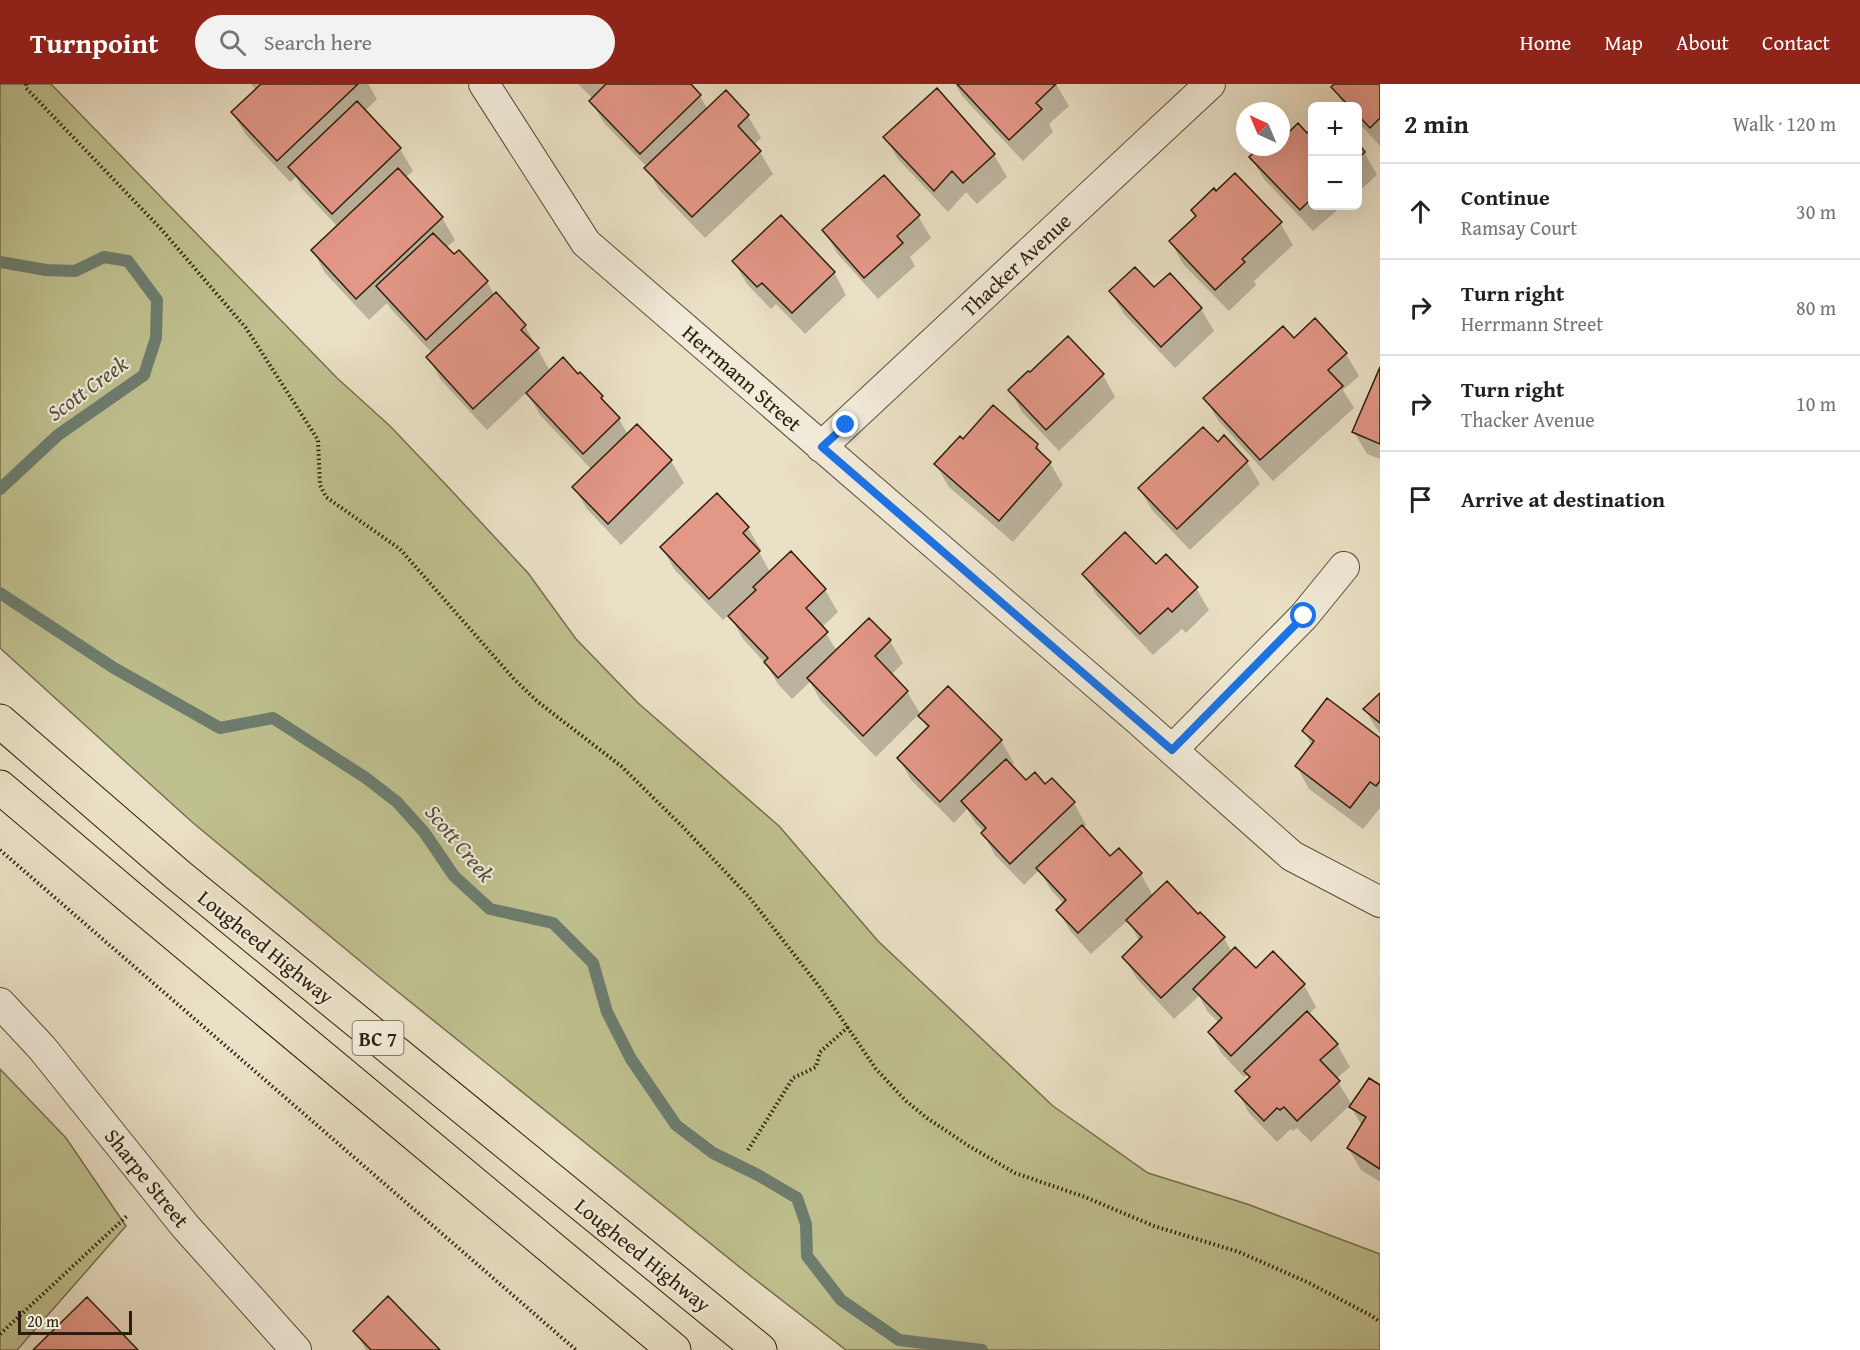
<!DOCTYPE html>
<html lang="en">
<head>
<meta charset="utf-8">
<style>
  :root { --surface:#fff; --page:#f2f2f2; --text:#202124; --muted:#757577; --line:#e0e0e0; --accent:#8f2418 }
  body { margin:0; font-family:"Gentium Book Plus",serif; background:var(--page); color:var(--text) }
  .controls { position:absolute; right:18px; top:18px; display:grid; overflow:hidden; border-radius:9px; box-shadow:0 6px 24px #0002 }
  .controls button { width:54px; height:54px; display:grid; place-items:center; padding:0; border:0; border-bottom:2px solid var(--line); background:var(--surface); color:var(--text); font:30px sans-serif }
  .compass { position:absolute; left:1236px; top:18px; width:54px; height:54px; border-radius:50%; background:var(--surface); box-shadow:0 6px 24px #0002; rotate:316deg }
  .scale { position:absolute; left:18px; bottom:15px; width:114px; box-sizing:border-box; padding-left:6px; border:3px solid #2c1e0a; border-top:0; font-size:16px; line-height:21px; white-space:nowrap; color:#2c1e0a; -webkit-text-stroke:4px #f1ebd9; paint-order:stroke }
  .stop { position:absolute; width:18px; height:18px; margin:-14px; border:4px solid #1a73e8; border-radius:50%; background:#fff }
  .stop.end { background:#1a73e8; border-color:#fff; box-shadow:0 2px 6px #0008 }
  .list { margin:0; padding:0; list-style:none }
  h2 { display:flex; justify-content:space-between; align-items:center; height:78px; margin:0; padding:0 24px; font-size:26px }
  h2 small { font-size:20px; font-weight:400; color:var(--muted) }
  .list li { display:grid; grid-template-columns:39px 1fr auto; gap:18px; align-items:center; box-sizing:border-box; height:96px; padding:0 24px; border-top:2px solid var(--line) }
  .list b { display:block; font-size:22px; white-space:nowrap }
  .list p { margin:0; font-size:20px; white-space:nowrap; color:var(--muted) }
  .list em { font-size:20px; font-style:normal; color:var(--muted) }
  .icon { flex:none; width:33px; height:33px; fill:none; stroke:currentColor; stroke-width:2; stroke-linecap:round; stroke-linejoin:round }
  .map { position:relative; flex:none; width:1380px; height:1266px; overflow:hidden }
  header { display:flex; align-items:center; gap:36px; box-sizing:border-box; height:84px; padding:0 30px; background:var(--accent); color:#fff }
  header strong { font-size:28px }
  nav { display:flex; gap:33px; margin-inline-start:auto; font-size:21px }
  .search { width:420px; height:54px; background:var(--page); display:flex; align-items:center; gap:15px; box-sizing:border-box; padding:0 21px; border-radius:33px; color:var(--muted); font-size:22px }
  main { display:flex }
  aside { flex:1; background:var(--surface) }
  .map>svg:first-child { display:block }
  .green { fill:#bfc08f; stroke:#766f4c; stroke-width:1.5 }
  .shadow { fill:#0003 }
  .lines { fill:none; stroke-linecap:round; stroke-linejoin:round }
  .stream { stroke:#6d7d6f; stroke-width:12 }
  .building { fill:#e39787; stroke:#2c1e0a; stroke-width:1.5 }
  .street-casing { stroke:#5c4e39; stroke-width:32 }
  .primary-casing { stroke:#2c1e0a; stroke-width:35 }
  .path { stroke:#2c1e0a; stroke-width:4; stroke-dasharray:1.5 3; stroke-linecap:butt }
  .street { stroke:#f1ebd9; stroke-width:30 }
  .primary { stroke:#eae0c5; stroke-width:33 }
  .route { stroke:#1a73e8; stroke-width:8 }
  .labels { text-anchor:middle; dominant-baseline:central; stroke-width:4.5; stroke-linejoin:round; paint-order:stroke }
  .shield { fill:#f1ebd9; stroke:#675c48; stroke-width:1.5 }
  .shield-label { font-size:20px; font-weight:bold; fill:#2c1e0a }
  .street-label { font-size:21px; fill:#2c1e0a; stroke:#f1ebd9 }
  .water-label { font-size:22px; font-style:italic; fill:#4c4e3d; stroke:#f1ebd9 }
</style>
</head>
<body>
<header>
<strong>Turnpoint</strong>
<div class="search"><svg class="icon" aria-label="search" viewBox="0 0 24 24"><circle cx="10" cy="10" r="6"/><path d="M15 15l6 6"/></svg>Search here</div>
<nav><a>Home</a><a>Map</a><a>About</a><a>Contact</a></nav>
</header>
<main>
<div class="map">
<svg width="1380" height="1266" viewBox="0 0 1380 1266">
  <rect width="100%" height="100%" fill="#eae0c5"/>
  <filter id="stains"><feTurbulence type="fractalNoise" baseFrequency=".00333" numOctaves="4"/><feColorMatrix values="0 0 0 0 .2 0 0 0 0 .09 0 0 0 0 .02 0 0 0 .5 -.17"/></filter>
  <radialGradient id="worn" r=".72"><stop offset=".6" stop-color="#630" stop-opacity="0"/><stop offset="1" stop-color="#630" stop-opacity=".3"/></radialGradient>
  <path class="green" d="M 0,0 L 51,0 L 337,294 L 390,342 L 449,404 L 528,489 L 576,555 L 638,619 L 779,742 L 878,857 L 1053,1022 L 1148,1089 L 1247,1120 L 1380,1170 L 1380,1266 L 846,1266 L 752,1193 L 377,891 L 192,738 L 0,564 Z
    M 0,985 L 66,1054 L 126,1142 L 17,1266 L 0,1266 Z"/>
  <path class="shadow" d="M 251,0 L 368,0 L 377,15 L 365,27 L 400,65 L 413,87 L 405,94 L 442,134 L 455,156 L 446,164 L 454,172 L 459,168 L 487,198 L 495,212 L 525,242 L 550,287 L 578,292 L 580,290 L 602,313 L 608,324 L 619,335 L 628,351 L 637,342 L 671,377 L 684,399 L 621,461 L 587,425 L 574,403 L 592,386 L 540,331 L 527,308 L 487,346 L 441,296 L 428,273 L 432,269 L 391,225 L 387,219 L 369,236 L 325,189 L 313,167 L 338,143 L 302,105 L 296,93 L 290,98 L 246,51 L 233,29 L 257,6 Z
    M 578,0 L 689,0 L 700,12 L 708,26 L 748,32 L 761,54 L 754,61 L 760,68 L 773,90 L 705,154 L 659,106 L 647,83 L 604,39 L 591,17 L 593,15 Z
    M 955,0 L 1056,0 L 1069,22 L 1049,40 L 1053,48 L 1023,77 L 963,13 Z
    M 1336,0 L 1380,0 L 1380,62 L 1358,38 L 1358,22 L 1344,22 L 1333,3 Z
    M 1281,45 L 1288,51 L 1307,51 L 1312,46 L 1312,122 L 1342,122 L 1313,147 L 1264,95 L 1251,73 L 1262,63 L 1281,63 Z
    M 885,53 L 994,71 L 1007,93 L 977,120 L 966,108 L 948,128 L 898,75 Z
    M 1358,62 L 1364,68 L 1377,91 L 1358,108 Z
    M 1193,127 L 1280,139 L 1293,161 L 1254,197 L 1256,201 L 1229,227 L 1183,180 L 1171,158 L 1197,134 Z
    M 918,132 L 931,154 L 910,173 L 915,182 L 878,215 L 837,169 L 824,146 Z
    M 734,178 L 834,188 L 846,211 L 805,250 L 776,220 L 771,225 L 747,200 Z
    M 1170,191 L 1201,225 L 1214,247 L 1175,284 L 1124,230 L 1111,208 L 1154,206 Z
    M 1294,256 L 1346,270 L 1359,292 L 1343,306 L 1354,324 L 1273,397 L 1218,336 L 1205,314 Z
    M 1380,287 L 1380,375 L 1367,370 L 1354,348 Z
    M 1030,290 L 1103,291 L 1115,313 L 1059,367 L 1022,328 L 1010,306 Z
    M 964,357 L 1037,361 L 1045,374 L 1050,379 L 1063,401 L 1013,458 L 949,403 L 936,381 Z
    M 1247,378 L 1260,400 L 1190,466 L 1152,426 L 1139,404 Z
    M 717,411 L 748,444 L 761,466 L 759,468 L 770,488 L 791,469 L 825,506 L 838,528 L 822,543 L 837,567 L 869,536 L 890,557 L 903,579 L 891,591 L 907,608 L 921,631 L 1001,657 L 1014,679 L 1011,682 L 1026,698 L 1045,702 L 1074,719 L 1086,741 L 1083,745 L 1109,774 L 1119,766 L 1141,790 L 1153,812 L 1198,832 L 1224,854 L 1232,868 L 1256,886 L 1304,901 L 1316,923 L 1308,931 L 1337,960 L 1350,983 L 1336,995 L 1352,1021 L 1380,1003 L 1380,1098 L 1361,1086 L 1348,1064 L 1362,1042 L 1350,1021 L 1311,1058 L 1297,1044 L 1293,1047 L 1291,1045 L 1277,1058 L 1249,1029 L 1237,1007 L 1251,995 L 1248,990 L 1244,993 L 1222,970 L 1209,948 L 1219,939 L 1207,927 L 1199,912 L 1174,935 L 1137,895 L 1124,873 L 1140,858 L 1128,836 L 1091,870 L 1071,848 L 1058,826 L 1064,820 L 1051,806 L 1039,786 L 1024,801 L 995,771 L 983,749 L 984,748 L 976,740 L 967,725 L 954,739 L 911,696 L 899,674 L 928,645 L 919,630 L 876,673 L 821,617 L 810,598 L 792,615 L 778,600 L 766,580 L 743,555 L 729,530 L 723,536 L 674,485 L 662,463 Z
    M 1156,482 L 1196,504 L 1209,526 L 1186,549 L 1182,545 L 1153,571 L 1097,512 L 1084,490 Z
    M 1380,611 L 1380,650 L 1365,626 Z
    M 1304,647 L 1380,656 L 1380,724 L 1363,745 L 1309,705 L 1297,683 L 1312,662 Z
    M 355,1247 L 438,1266 L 366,1266 Z"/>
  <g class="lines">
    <path class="stream" d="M 0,178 L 46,186 L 75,187 L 104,173 L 128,177 L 157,216 L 156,254 L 144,291 L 58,351 L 0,405
      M 0,509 L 114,584 L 220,644 L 273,634 L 366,694 L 397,718 L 424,748 L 454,792 L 490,825 L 553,839 L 593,879 L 607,928 L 631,975 L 676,1041 L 713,1069 L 758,1091 L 797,1114 L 806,1140 L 807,1172 L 841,1216 L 899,1256 L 982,1266"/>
  </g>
  <path class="building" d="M 261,0 L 358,0 L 277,77 L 231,28 Z
    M 606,0 L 691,0 L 701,11 L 640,70 L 589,17 Z
    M 957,0 L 1056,0 L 1036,19 L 1042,25 L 1009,56 Z
    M 1334,0 L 1380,0 L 1380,34 L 1370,44 L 1358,31 L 1358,22 L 1349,22 L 1331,3 Z
    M 937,4 L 995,70 L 963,99 L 952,87 L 934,107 L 883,53 Z
    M 726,6 L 749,31 L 738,42 L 761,67 L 692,133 L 644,84 Z
    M 357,17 L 401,64 L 332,130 L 288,83 Z
    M 1298,39 L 1307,49 L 1312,44 L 1312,114 L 1300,126 L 1249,73 L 1260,63 L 1281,63 L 1281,43 L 1288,49 Z
    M 1358,59 L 1365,68 L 1358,75 Z
    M 398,84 L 443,133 L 356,215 L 311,166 Z
    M 1235,89 L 1282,138 L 1242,175 L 1245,178 L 1215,206 L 1169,157 L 1196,132 L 1191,126 L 1214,104 L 1216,107 Z
    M 884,91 L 920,131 L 897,152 L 903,159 L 864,194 L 822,146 Z
    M 781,131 L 835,188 L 792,229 L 762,199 L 757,203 L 732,177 Z
    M 433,149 L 454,170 L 459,166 L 488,197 L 426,256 L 376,202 Z
    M 1135,183 L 1154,203 L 1170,189 L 1202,224 L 1161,263 L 1109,207 Z
    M 496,208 L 526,241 L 521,246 L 539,264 L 473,325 L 426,273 Z
    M 1315,234 L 1347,269 L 1328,286 L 1343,302 L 1260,376 L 1203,314 L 1283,242 L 1294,254 Z
    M 1068,252 L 1104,290 L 1046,346 L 1008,306 L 1028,287 L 1030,288 Z
    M 563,273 L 578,290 L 580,288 L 603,312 L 601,314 L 620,334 L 583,370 L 526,309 Z
    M 1380,283 L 1380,360 L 1352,348 Z
    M 993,321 L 1038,360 L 1036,364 L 1051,378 L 999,437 L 934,380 L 960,352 L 963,355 Z
    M 637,340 L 672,376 L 608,440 L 572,403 Z
    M 1203,343 L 1218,358 L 1224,351 L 1248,377 L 1177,445 L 1138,404 Z
    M 717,409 L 749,443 L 743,449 L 760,467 L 709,515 L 660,463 Z
    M 1125,448 L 1156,480 L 1166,470 L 1198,503 L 1172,528 L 1168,524 L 1140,550 L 1082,490 Z
    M 791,467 L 826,505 L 806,524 L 828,548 L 778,594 L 764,578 L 768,574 L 728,532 L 756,506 L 753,503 Z
    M 869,534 L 891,556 L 875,572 L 908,607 L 863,652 L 807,594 Z
    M 948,602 L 1002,656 L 940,718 L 897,674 L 929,642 L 918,632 Z
    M 1380,609 L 1380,639 L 1363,625 Z
    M 1327,614 L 1380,654 L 1380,697 L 1376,702 L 1370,698 L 1350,724 L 1295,682 L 1314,657 L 1302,647 Z
    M 1006,675 L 1026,696 L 1035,688 L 1045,700 L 1052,694 L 1075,718 L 1010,780 L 981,749 L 986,744 L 961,717 Z
    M 1082,741 L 1110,772 L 1119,764 L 1142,789 L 1078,849 L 1056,826 L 1066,816 L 1036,784 Z
    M 1167,797 L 1198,830 L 1200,828 L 1225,853 L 1161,914 L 1122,873 L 1142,853 L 1126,836 Z
    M 1235,863 L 1256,884 L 1273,867 L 1305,900 L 1231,972 L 1208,948 L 1222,934 L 1193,905 Z
    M 1307,927 L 1338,960 L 1320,976 L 1340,997 L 1297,1037 L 1284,1023 L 1280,1026 L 1277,1024 L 1264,1037 L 1235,1007 L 1250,993 L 1244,987 Z
    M 1369,994 L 1380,1001 L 1380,1085 L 1347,1064 L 1366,1033 L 1349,1023 Z
    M 388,1212 L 440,1266 L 371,1266 L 353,1247 Z
    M 87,1213 L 138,1266 L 33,1266 Z"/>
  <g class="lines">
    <defs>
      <path id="street" d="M 484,0 L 586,159 L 1136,634 L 1292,772 L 1380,818
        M 821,363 L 1210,0
        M 1172,666 L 1304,532 L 1344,483
        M 0,919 L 42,964 L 185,1142 L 296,1266"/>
      <path id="primary" d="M 0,637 L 178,791 L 760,1266
        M 0,703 L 131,814 L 674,1266"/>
    </defs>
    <use href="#street" class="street-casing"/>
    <use href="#primary" class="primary-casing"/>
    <path class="path" d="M 26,0 L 26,4 L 161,145 L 246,244 L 318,356 L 320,401 L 326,413 L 400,465 L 514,595 L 538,618 L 621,682 L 681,741 L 749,813 L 822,906 L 876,985 L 906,1017 L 927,1034 L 969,1062 L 1015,1089 L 1085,1113 L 1154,1142 L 1239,1168 L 1307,1198 L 1372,1232 L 1380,1238
      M 0,766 L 576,1266
      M 748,1066 L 793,994 L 816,983 L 820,968 L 848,943
      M 0,1250 L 128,1131"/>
    <use href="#street" class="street"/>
    <use href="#primary" class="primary"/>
  </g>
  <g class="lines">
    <path class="route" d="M 846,341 L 822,363 L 1172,666 L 1304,532"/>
  </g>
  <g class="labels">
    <rect class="shield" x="352.5" y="937" width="51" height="34" rx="4.5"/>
    <g class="shield-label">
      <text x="378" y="954">BC 7</text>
    </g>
    <g class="street-label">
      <text transform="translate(1016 181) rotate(-43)">Thacker Avenue</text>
      <text transform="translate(742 294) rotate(41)">Herrmann Street</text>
      <text transform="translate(266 863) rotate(39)">Lougheed Highway</text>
      <text transform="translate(147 1094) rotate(51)">Sharpe Street</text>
      <text transform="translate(643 1171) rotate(39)">Lougheed Highway</text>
    </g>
    <g class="water-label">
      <text transform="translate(87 304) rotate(-36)">Scott Creek</text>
      <text transform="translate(460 759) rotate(50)">Scott Creek</text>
    </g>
  </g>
  <rect width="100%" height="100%" filter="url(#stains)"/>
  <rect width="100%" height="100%" fill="url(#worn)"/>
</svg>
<div class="controls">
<button>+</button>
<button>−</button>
</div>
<svg class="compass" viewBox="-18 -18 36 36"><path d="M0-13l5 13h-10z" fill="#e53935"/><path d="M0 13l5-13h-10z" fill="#757577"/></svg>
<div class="scale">20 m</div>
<div class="stop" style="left:1304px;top:532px"></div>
<div class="stop end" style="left:846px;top:341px"></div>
</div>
<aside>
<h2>2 min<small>Walk · 120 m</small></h2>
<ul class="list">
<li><svg class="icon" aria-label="ahead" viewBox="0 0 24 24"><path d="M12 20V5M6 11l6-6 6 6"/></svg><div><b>Continue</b><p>Ramsay Court</p></div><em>30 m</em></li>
<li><svg class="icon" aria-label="right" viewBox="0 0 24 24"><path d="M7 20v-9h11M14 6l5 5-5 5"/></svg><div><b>Turn right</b><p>Herrmann Street</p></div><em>80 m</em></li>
<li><svg class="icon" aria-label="right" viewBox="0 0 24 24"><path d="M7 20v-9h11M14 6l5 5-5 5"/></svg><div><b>Turn right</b><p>Thacker Avenue</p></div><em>10 m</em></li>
<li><svg class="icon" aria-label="arrive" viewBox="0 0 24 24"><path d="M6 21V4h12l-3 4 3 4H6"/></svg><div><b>Arrive at destination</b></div></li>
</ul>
</aside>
</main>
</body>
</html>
